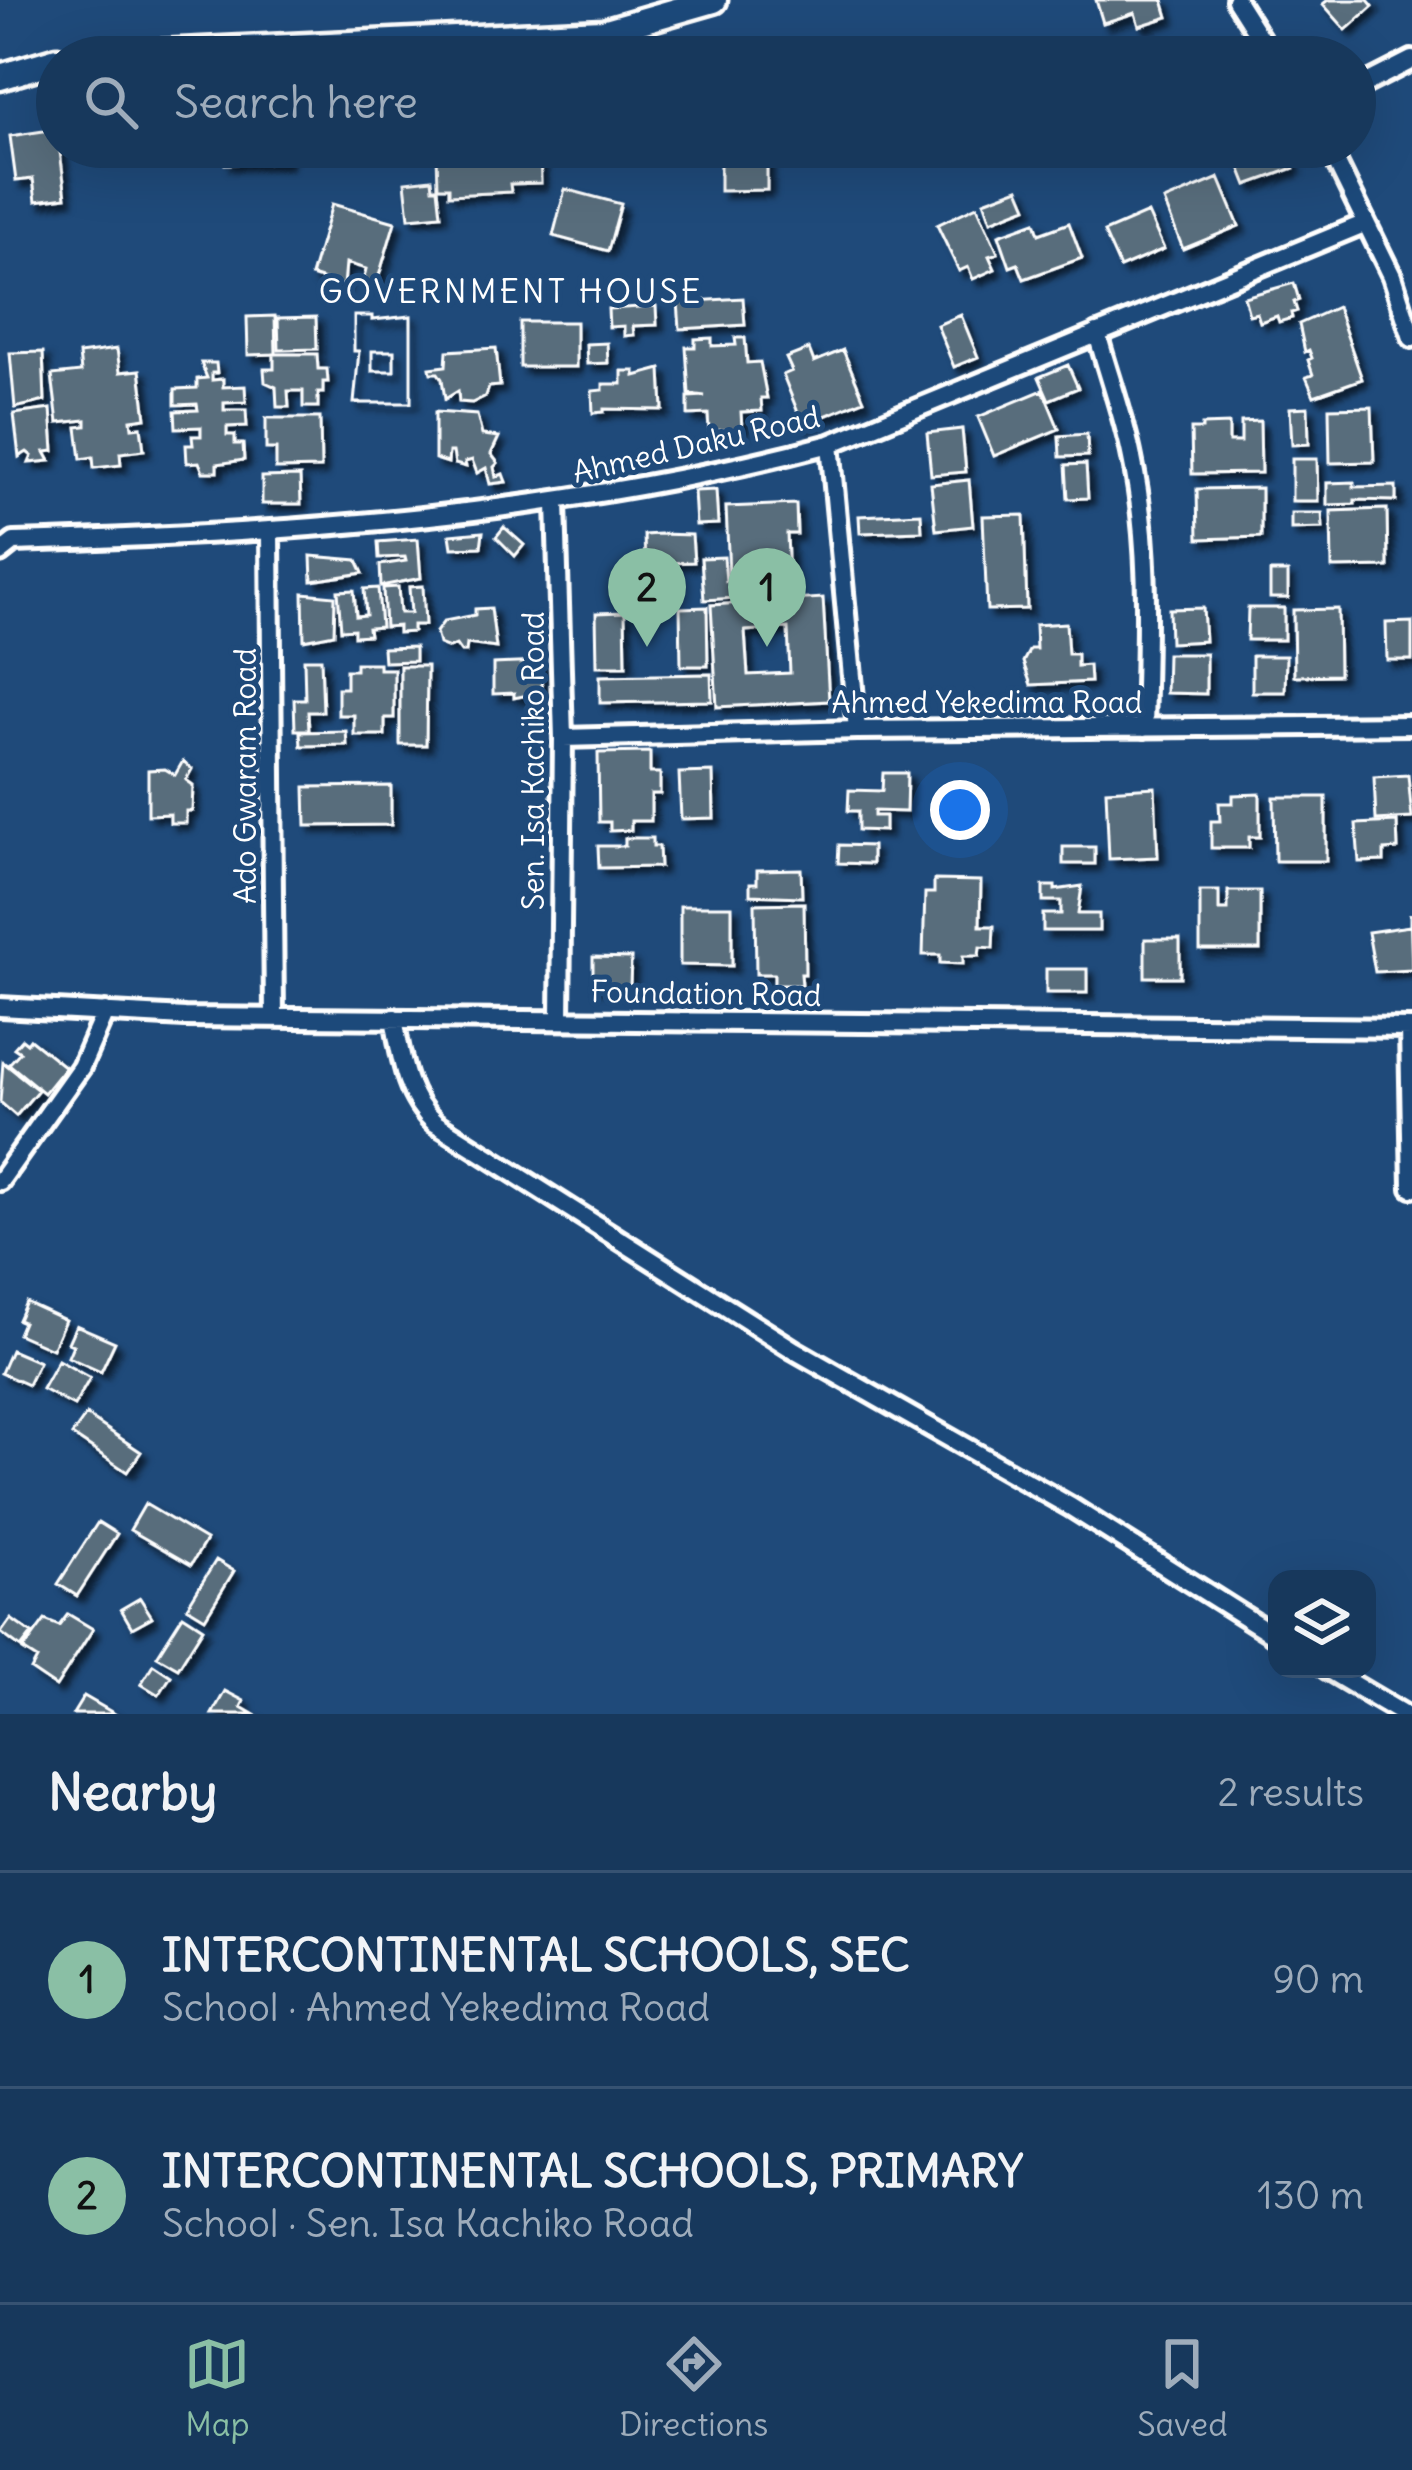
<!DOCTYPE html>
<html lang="en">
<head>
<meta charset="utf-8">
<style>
  :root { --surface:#17385c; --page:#244365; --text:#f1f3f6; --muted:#9eacbb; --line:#365272; --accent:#8abfa5 }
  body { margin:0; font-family:Delius,sans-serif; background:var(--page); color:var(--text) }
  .controls { position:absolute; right:36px; bottom:36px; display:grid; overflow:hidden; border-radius:24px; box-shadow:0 12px 48px #0002 }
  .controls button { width:108px; height:108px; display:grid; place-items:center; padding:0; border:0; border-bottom:3px solid var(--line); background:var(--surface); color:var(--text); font:60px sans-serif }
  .you { position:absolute; left:960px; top:810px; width:42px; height:42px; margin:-30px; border:9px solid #fff; border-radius:50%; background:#1a73e8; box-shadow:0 0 0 18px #1a73e833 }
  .badge { display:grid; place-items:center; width:78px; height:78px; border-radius:50%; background:var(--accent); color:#111; font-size:39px; font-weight:700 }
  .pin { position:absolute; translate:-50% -99px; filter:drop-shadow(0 3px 6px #0008) }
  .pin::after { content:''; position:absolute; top:63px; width:42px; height:36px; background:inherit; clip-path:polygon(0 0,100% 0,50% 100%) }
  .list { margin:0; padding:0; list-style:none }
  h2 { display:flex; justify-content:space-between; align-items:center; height:156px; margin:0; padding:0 48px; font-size:51px }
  h2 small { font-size:39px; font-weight:400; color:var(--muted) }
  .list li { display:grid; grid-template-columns:78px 1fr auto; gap:36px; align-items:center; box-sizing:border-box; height:216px; padding:0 48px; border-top:3px solid var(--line) }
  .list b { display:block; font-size:45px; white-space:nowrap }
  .list p { margin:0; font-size:39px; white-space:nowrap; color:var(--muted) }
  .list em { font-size:39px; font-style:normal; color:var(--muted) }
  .icon { flex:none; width:66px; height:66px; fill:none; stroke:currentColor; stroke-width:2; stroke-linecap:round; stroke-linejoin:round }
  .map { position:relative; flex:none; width:1412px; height:1714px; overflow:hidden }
  .search { position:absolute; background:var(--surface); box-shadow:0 12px 48px #0002; left:36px; right:36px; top:36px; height:132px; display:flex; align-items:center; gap:30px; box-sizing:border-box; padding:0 42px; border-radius:66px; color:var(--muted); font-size:45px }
  .sheet { height:588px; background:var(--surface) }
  nav { display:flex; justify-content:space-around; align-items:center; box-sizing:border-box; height:168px; border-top:3px solid var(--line); background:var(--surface); font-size:33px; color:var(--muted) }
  nav a { display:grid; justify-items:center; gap:6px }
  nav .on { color:var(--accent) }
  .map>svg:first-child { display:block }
  .building { fill:#596d7b; stroke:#fff; stroke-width:3; fill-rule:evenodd; filter:url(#shadow) }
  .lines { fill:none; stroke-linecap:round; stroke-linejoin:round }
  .street-casing { stroke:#fff; stroke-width:26 }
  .secondary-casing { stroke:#fff; stroke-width:33 }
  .street { stroke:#1f4a7a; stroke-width:16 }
  .secondary { stroke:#1f4a7a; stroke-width:24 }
  .labels { text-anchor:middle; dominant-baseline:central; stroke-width:10; stroke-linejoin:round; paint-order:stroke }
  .street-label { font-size:30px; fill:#fff; stroke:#1f4a7a }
  .neighbourhood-label { font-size:33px; letter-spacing:3px; fill:#fff; stroke:#1f4a7a }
</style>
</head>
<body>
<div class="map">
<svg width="1412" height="1714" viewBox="0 0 1412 1714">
  <defs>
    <filter id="shadow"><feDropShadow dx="6" dy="6" stdDeviation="3" flood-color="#0009"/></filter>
  </defs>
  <rect width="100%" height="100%" fill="#1f4a7a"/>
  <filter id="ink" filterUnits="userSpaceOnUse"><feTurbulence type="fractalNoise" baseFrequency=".00833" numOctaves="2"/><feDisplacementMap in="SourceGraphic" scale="24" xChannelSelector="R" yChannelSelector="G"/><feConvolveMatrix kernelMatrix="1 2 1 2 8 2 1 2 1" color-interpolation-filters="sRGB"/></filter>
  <g filter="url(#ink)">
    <path class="building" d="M 1096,0 L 1163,0 L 1168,17 L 1139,26 L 1135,13 L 1103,23 Z
      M 1328,0 L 1368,0 L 1373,6 L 1346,30 L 1323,4 Z
      M 57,129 L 66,197 L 36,201 L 33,179 L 16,181 L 10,136 Z
      M 216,147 L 286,147 L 286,162 L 225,164 L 225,149 Z
      M 720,147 L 767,147 L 767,190 L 720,191 Z
      M 1232,147 L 1287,147 L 1294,168 L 1247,185 Z
      M 540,150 L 541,183 L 510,184 L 511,192 L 449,195 L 449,187 L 438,187 L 437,154 Z
      M 1219,178 L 1239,226 L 1183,249 L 1164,201 Z
      M 432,179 L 433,188 L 438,188 L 441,215 L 409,218 L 405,182 Z
      M 1019,188 L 1027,207 L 991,221 L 984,201 Z
      M 565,189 L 621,204 L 608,251 L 553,236 Z
      M 332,204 L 395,222 L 376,286 L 363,282 L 366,269 L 346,263 L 344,286 L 311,276 Z
      M 977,206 L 998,253 L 989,256 L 995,269 L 973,279 L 968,267 L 959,271 L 937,225 Z
      M 1148,213 L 1164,249 L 1120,268 L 1104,232 Z
      M 1035,222 L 1039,234 L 1069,223 L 1082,258 L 1024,279 L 1018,264 L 1010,267 L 999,235 Z
      M 1294,283 L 1299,300 L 1294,302 L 1297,311 L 1291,313 L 1292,318 L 1279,322 L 1277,316 L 1260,322 L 1257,313 L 1249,315 L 1244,297 Z
      M 743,298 L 745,325 L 680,329 L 678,302 Z
      M 656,306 L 657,325 L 633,326 L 634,335 L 624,336 L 624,326 L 609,327 L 608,309 Z
      M 1337,307 L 1362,379 L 1314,396 L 1306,377 L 1313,375 L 1308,360 L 1312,358 L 1309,350 L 1305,352 L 1299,324 Z
      M 961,315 L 978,357 L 954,367 L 937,325 Z
      M 275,316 L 276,354 L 248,355 L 247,317 Z
      M 354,316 L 372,316 L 372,320 L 411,316 L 411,403 L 354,403 L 359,351 L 354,351 ZM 372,351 L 394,351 L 394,371 L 372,371 Z
      M 354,316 L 372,316 L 372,320 L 411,316 L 411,403 L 354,403 L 359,351 L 354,351 ZM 372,351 L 394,351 L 394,371 L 372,371 Z
      M 316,317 L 317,349 L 279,350 L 278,318 Z
      M 520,322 L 576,322 L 576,367 L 520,367 Z
      M 712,338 L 712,346 L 736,345 L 735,338 L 745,338 L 747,363 L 760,362 L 767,398 L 761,398 L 762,411 L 741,412 L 742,429 L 709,431 L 708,414 L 688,415 L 688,397 L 705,396 L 689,394 L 686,347 L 695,347 L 695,339 Z
      M 607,343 L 608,363 L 587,364 L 586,344 Z
      M 496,348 L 500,386 L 489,387 L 486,396 L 472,403 L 459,402 L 458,391 L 445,399 L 442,379 L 438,373 L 431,373 L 430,368 L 446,366 L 447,351 Z
      M 117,349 L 120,372 L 140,370 L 146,418 L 131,420 L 132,428 L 141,427 L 144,450 L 120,453 L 121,465 L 94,468 L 93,457 L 81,459 L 77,427 L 86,426 L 86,420 L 58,423 L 52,375 L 81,372 L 79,354 Z
      M 809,349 L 814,362 L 843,350 L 864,400 L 803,425 L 783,375 L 792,371 L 786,358 Z
      M 43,352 L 45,401 L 15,408 L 10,353 Z
      M 274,354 L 317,354 L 318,369 L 327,369 L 328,382 L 323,382 L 323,393 L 318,393 L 318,407 L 303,407 L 303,391 L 288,391 L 289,407 L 277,407 L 276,387 L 265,382 L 264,369 L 274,369 Z
      M 201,363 L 216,363 L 217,373 L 212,373 L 212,380 L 223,379 L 223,387 L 245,386 L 246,402 L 224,403 L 224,410 L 246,410 L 247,426 L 227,427 L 227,435 L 235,435 L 235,444 L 243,444 L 244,460 L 217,464 L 217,472 L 203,472 L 199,462 L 187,463 L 186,445 L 193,445 L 192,436 L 201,436 L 201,427 L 176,428 L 175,411 L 198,410 L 197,404 L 175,405 L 175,389 L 197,388 L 197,379 L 207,378 Z
      M 1068,365 L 1078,388 L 1049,400 L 1039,377 Z
      M 661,369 L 663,410 L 604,409 L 604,412 L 593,413 L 592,391 L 603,390 L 603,384 L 622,384 L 622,371 L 635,371 L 635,376 Z
      M 1043,390 L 1059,429 L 994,456 L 978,417 Z
      M 1308,407 L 1309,444 L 1292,445 L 1290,408 Z
      M 1372,407 L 1374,462 L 1330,463 L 1329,408 Z
      M 51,409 L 54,451 L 45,452 L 50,461 L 29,463 L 32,456 L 27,452 L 19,457 L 14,414 Z
      M 435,412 L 477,415 L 482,435 L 499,437 L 491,454 L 498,463 L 494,467 L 496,477 L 503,474 L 506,482 L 490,484 L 486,468 L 477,473 L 472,460 L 465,462 L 466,467 L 455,464 L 453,452 L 449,452 L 448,463 L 435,459 Z
      M 266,418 L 320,418 L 321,468 L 276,469 L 276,449 L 266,449 Z
      M 1260,421 L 1261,473 L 1192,474 L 1191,429 L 1202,429 L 1202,425 L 1229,424 L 1229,442 L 1241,442 L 1241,422 Z
      M 962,429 L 966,472 L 931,475 L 927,433 Z
      M 1087,434 L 1088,456 L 1060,457 L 1059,436 Z
      M 1292,459 L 1317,459 L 1318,501 L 1292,501 Z
      M 1086,464 L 1088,498 L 1068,499 L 1066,465 Z
      M 300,476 L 301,504 L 262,504 L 262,477 Z
      M 969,480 L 973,526 L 936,530 L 931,484 Z
      M 1354,482 L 1354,487 L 1396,486 L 1396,501 L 1355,500 L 1355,504 L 1327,505 L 1327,483 Z
      M 1261,488 L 1261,537 L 1198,539 L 1197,489 Z
      M 716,490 L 718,524 L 696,525 L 694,491 Z
      M 796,504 L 797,534 L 787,534 L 789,581 L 744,583 L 743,574 L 729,574 L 726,507 Z
      M 1387,509 L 1388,567 L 1332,568 L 1331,511 Z
      M 921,513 L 922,531 L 860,533 L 859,516 Z
      M 1291,513 L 1322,513 L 1323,528 L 1291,529 Z
      M 1024,515 L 1027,609 L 987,610 L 983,516 Z
      M 504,527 L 524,545 L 515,556 L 496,537 Z
      M 483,532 L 481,547 L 452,548 L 450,535 Z
      M 659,534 L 692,535 L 694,562 L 645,564 L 644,535 Z
      M 418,539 L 421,578 L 381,586 L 380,565 L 406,561 L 405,557 L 379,558 L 378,542 Z
      M 311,556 L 357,560 L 363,573 L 312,581 Z
      M 724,557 L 726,581 L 734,581 L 735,598 L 704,600 L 701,558 Z
      M 1270,572 L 1288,572 L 1288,598 L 1270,598 Z
      M 423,586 L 425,625 L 413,625 L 413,632 L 398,633 L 398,626 L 385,627 L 383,588 L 398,587 L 400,613 L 411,613 L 409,587 Z
      M 378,588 L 381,627 L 368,628 L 369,635 L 354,636 L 354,629 L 341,630 L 338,591 L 354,590 L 356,616 L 366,615 L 364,589 Z
      M 303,593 L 335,596 L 334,634 L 304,640 Z
      M 823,598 L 829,701 L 717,707 L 711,605 ZM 788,628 L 790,673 L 748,675 L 745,631 Z
      M 707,607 L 708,666 L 681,666 L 680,608 Z
      M 491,608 L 496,648 L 467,644 L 466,652 L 461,652 L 456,645 L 449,648 L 439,644 L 436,632 L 444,621 L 475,615 L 475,609 Z
      M 1203,608 L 1205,641 L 1170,643 L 1169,609 Z
      M 1248,608 L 1284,608 L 1284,640 L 1247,640 Z
      M 1338,609 L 1339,675 L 1294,676 L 1293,610 Z
      M 625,612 L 626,666 L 597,666 L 596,613 Z
      M 1412,622 L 1412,660 L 1387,660 L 1386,623 Z
      M 1066,623 L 1068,654 L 1077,654 L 1077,666 L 1089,665 L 1090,682 L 1031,685 L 1023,662 L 1030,649 L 1036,649 L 1035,625 Z
      M 415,647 L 415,661 L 384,662 L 383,648 Z
      M 1167,654 L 1206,654 L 1206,694 L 1166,693 Z
      M 1252,656 L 1286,656 L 1285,692 L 1252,692 Z
      M 304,659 L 321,659 L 323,712 L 308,712 L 309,730 L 295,730 L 294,699 L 305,699 Z
      M 541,662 L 542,692 L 514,698 L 514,693 L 493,694 L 493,664 Z
      M 356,663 L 379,663 L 379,669 L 394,669 L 394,718 L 385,718 L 385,735 L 354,735 L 354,715 L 338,715 L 338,688 L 346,688 L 346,670 L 356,670 Z
      M 400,666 L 427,666 L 426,745 L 400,745 Z
      M 711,674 L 712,701 L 600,703 L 600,676 Z
      M 346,731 L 347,745 L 301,746 L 300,732 Z
      M 650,752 L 650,773 L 660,773 L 660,794 L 651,794 L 651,821 L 631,821 L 631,830 L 610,831 L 610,822 L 599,822 L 598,753 Z
      M 183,761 L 192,769 L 186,780 L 193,785 L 192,811 L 186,811 L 186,823 L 170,823 L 170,814 L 148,815 L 148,770 L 165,769 L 175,775 Z
      M 713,772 L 714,818 L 681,819 L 679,773 Z
      M 883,773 L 907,773 L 906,812 L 874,811 L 874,816 L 885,816 L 885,831 L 858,830 L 858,811 L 848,811 L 849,790 L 882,791 Z
      M 1408,775 L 1412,818 L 1376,820 L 1374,777 Z
      M 391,786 L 391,825 L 306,826 L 305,787 Z
      M 1155,787 L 1158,857 L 1109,859 L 1106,790 Z
      M 1260,794 L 1260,837 L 1249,837 L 1249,848 L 1211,848 L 1211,821 L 1220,821 L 1219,803 L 1233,803 L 1233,795 Z
      M 1274,797 L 1326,797 L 1326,861 L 1275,861 Z
      M 1397,822 L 1398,849 L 1384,850 L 1384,861 L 1359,862 L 1356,824 Z
      M 625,838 L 653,838 L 653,846 L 659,846 L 660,867 L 599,868 L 598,846 L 625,846 Z
      M 839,845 L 872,846 L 872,864 L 838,863 Z
      M 1063,847 L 1095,847 L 1095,864 L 1063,864 Z
      M 801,869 L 802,897 L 750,895 L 750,883 L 757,883 L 757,870 Z
      M 934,880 L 981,881 L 980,926 L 994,926 L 993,948 L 980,947 L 979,956 L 963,956 L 963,964 L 940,963 L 940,955 L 923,955 L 925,893 L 934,893 Z
      M 1043,886 L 1055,886 L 1055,890 L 1082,886 L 1078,914 L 1099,914 L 1099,931 L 1043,931 L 1043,914 L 1061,914 L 1061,901 L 1043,901 Z
      M 1200,891 L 1219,891 L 1219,910 L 1228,910 L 1228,891 L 1260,891 L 1260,950 L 1200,950 Z
      M 804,903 L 805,974 L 801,974 L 802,985 L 774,985 L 774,974 L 756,974 L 755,904 Z
      M 680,906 L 732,906 L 732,966 L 680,965 Z
      M 1410,913 L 1412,970 L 1375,972 L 1368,932 L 1410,926 Z
      M 1145,939 L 1180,939 L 1180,977 L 1145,977 Z
      M 593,957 L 631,958 L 630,986 L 593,986 Z
      M 1046,969 L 1087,969 L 1087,993 L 1046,993 Z
      M 22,1039 L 27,1043 L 30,1039 L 65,1067 L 44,1093 L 9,1064 L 20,1052 L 14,1048 Z
      M 3,1062 L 38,1090 L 16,1116 L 0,1102 Z
      M 26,1302 L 65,1320 L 52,1349 L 18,1334 L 23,1322 L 18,1320 Z
      M 76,1325 L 115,1342 L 101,1372 L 68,1357 L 73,1345 L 68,1343 Z
      M 11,1350 L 39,1362 L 28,1385 L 1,1373 Z
      M 58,1360 L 90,1378 L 74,1406 L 42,1389 Z
      M 86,1415 L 141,1452 L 127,1472 L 72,1435 Z
      M 145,1504 L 206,1540 L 191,1565 L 130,1530 Z
      M 98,1522 L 117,1534 L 77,1596 L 58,1584 Z
      M 216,1560 L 234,1571 L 205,1618 L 187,1607 Z
      M 140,1598 L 152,1617 L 132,1628 L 121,1609 Z
      M 68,1614 L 93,1629 L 56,1687 L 31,1670 L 37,1659 L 23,1650 L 45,1620 L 59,1626 Z
      M 183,1615 L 203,1628 L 178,1668 L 157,1656 Z
      M 11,1619 L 32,1634 L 21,1648 L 1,1633 Z
      M 153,1664 L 171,1676 L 159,1695 L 141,1684 Z
      M 225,1691 L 244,1701 L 241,1707 L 253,1714 L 212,1714 Z
      M 84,1696 L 115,1714 L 73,1714 Z"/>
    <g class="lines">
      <defs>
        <path id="street" d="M 1236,0 L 1272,57
          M 1355,89 L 1412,60
          M 1329,147 L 1392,276 L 1412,338
          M 1097,333 C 1108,374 1124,416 1132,458 C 1151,547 1146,638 1144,728
          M 830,444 L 857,730
          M 556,503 L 563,738 L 560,1018
          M 270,533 L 274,1018
          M 0,553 L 14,542 C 289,534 563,515 830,444 L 1366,223
          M 563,738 L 857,730 L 1412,725
          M 0,1007 L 185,1017 L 1412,1028
          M 394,1018 C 401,1056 405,1096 435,1123 L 794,1350 L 1071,1507 L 1277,1637
          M 1409,1028 L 1412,1188
          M 0,1181 L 81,1067 L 105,1012
          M 1327,1669 L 1403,1714"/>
        <path id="secondary" d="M 76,57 L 603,32 L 714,0
          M 0,77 L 57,60"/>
      </defs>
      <use href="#street" class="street-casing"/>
      <use href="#secondary" class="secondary-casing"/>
      <use href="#street" class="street"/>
      <use href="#secondary" class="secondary"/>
    </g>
  </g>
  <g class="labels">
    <g class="street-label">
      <text transform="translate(696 444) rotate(-13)">Ahmed Daku Road</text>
      <text x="987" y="702">Ahmed Yekedima Road</text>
      <text transform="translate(533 761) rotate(-90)">Sen. Isa Kachiko Road</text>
      <text transform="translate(245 776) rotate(-90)">Ado Gwaram Road</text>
      <text transform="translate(706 993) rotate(1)">Foundation Road</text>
    </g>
    <g class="neighbourhood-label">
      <text x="511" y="291">GOVERNMENT HOUSE</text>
    </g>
  </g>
</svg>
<div class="controls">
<button><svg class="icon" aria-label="layers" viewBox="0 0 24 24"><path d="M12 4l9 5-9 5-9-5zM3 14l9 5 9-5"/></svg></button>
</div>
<div class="you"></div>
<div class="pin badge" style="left:767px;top:647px">1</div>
<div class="pin badge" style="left:647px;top:647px">2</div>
<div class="search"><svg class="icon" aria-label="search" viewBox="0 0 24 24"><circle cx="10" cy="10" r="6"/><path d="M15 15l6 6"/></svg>Search here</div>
</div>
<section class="sheet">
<h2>Nearby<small>2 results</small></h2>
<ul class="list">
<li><span class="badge">1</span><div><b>INTERCONTINENTAL SCHOOLS, SEC</b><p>School · Ahmed Yekedima Road</p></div><em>90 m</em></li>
<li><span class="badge">2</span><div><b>INTERCONTINENTAL SCHOOLS, PRIMARY</b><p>School · Sen. Isa Kachiko Road</p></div><em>130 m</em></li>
</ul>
</section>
<nav>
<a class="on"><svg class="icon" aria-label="map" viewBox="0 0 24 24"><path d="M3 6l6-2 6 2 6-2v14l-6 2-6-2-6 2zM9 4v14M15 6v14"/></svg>Map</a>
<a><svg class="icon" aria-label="directions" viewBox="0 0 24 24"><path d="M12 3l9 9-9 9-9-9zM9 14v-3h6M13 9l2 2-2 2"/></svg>Directions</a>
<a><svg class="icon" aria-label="saved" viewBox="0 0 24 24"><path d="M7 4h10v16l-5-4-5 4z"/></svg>Saved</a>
</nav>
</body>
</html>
